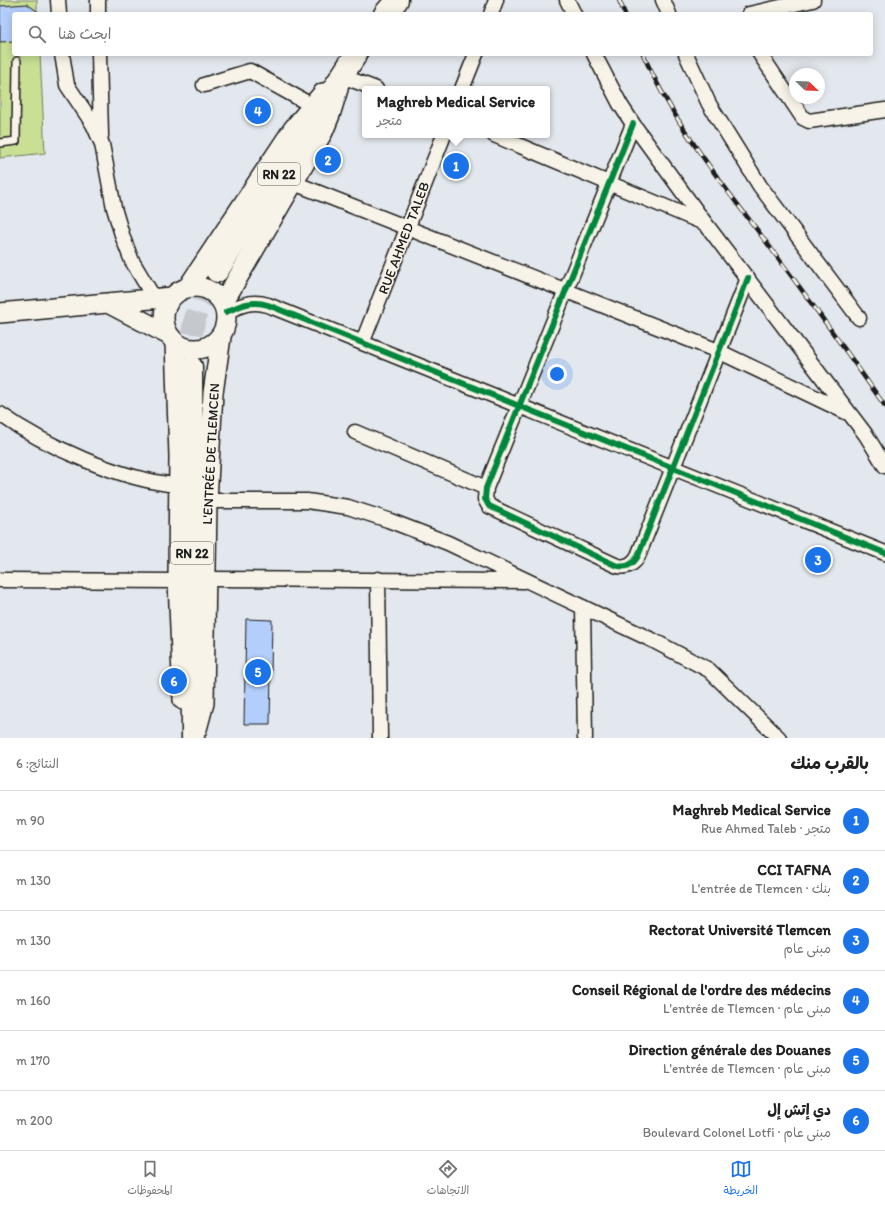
<!DOCTYPE html>
<html lang="ar">
<head>
<meta charset="utf-8">
<style>
  :root { --surface:#fff; --page:#f6f6f6; --text:#222; --muted:#767676; --line:#e0e0e0; --accent:#1a73e8 }
  body { margin:0; font-family:Itim,"Playpen Sans Arabic",sans-serif; background:var(--page); color:var(--text); direction:rtl }
  .compass { position:absolute; left:789px; top:68px; width:36px; height:36px; border-radius:50%; background:var(--surface); box-shadow:0 2px 10px #0003; rotate:113deg }
  .you { position:absolute; left:557px; top:374px; width:14px; height:14px; margin:-10px; border:3px solid #fff; border-radius:50%; background:#1a73e8; box-shadow:0 0 0 6px #1a73e833 }
  .badge { display:grid; place-items:center; width:26px; height:26px; border-radius:50%; background:var(--accent); color:#fff; font-size:13px; font-weight:700 }
  .pin { position:absolute; translate:-50% -50%; border:2px solid #fff; box-shadow:0 1px 4px #0006 }
  .popup { position:absolute; left:362px; top:86px; width:188px; height:52px; box-sizing:border-box; display:grid; place-content:center; border-radius:4px; background:var(--surface); filter:drop-shadow(0 1px 3px #0005); font-size:13px; white-space:nowrap; color:var(--muted) }
  .popup b { font-size:15px; color:var(--text) }
  .popup::after { content:''; position:absolute; left:50%; top:100%; margin-left:-8px; border:8px solid transparent; border-top-color:var(--surface) }
  .list { margin:0; padding:0; list-style:none }
  h2 { display:flex; justify-content:space-between; align-items:center; height:52px; margin:0; padding:0 16px; font-size:17px }
  h2 small { font-size:13px; font-weight:400; color:var(--muted) }
  .list li { display:grid; grid-template-columns:26px 1fr auto; gap:12px; align-items:center; box-sizing:border-box; height:60px; padding:0 16px; border-top:1px solid var(--line) }
  .list b { display:block; font-size:15px; white-space:nowrap }
  .list p { margin:0; font-size:13px; white-space:nowrap; color:var(--muted) }
  .list em { font-size:13px; font-style:normal; color:var(--muted) }
  .icon { flex:none; width:22px; height:22px; fill:none; stroke:currentColor; stroke-width:2; stroke-linecap:round; stroke-linejoin:round }
  .map { position:relative; flex:none; width:885px; height:738px; overflow:hidden; direction:ltr }
  .search { position:absolute; background:var(--surface); box-shadow:0 2px 10px #0003; left:12px; right:12px; top:12px; height:44px; display:flex; align-items:center; gap:10px; box-sizing:border-box; padding:0 14px; border-radius:4px; color:var(--muted); font-size:15px }
  .sheet { height:412px; background:var(--surface) }
  nav { display:flex; justify-content:space-around; align-items:center; box-sizing:border-box; height:56px; border-top:1px solid var(--line); background:var(--surface); font-size:11px; color:var(--muted) }
  nav a { display:grid; justify-items:center; gap:2px }
  nav .on { color:var(--accent) }
  .map>svg:first-child { display:block }
  .green { fill:#c8df94; stroke:#727e58 }
  .building { fill:#b3cefb; stroke:#1c1c1c }
  .lines { fill:none; stroke-linecap:round; stroke-linejoin:round }
  .primary-tunnel { stroke:#c5c9ce; stroke-width:22; stroke-dasharray:22 11; stroke-linecap:butt }
  .service-casing { stroke:#1c1c1c; stroke-width:10 }
  .minor-casing { stroke:#1c1c1c; stroke-width:17 }
  .secondary-casing { stroke:#1c1c1c; stroke-width:22 }
  .primary-casing { stroke:#1c1c1c; stroke-width:25 }
  .service { stroke:#f7f3e8; stroke-width:7 }
  .minor { stroke:#f7f3e8; stroke-width:14 }
  .secondary { stroke:#f7f3e8; stroke-width:19 }
  .primary { stroke:#f7f3e8; stroke-width:22 }
  .rail-casing { stroke:#1c1c1c; stroke-width:4.5 }
  .rail { stroke:#f7f3e8; stroke-width:3; stroke-dasharray:9; stroke-linecap:butt }
  .cycleway-casing { stroke:#f7f3e8; stroke-width:8 }
  .cycleway { stroke:#00873e; stroke-width:6 }
  .labels { text-anchor:middle; dominant-baseline:central; stroke-width:3; stroke-linejoin:round; paint-order:stroke }
  .shield { fill:#f7f3e8; stroke:#5e5c59; stroke-width:1 }
  .shield-label { font-size:13px; font-weight:bold; fill:#1c1c1c }
  .street-label { font-size:14px; fill:#1c1c1c; stroke:#f7f3e8 }
</style>
</head>
<body>
<div class="map">
<svg width="885" height="738" viewBox="0 0 885 738">
  <rect width="100%" height="100%" fill="#e3e8ee"/>
  <filter id="ink" filterUnits="userSpaceOnUse"><feTurbulence type="fractalNoise" baseFrequency=".025" numOctaves="2"/><feDisplacementMap in="SourceGraphic" scale="8" xChannelSelector="R" yChannelSelector="G"/><feConvolveMatrix kernelMatrix="1 2 1 2 8 2 1 2 1" color-interpolation-filters="sRGB"/></filter>
  <g filter="url(#ink)">
    <path class="green" d="M 0,0 L 37,0 L 37,14 L 14,14 L 14,54 L 40,54 L 45,153 L 0,158 Z"/>
    <path class="building" d="M 27,4 L 41,14 L 14,14 L 14,41 L 0,42 L 0,6 Z
      M 246,619 L 272,620 L 270,724 L 244,724 Z"/>
    <g class="lines">
      <path class="primary-tunnel" d="M 191,367 C 190,321 195,311 217,271"/>
      <defs>
        <path id="service" d="M 0,143 L 16,141 L 17,61"/>
        <path id="minor" d="M 58,0 L 59,14
          M 98,0 L 98,14
          M 567,0 L 574,14
          M 663,0 L 669,14
          M 491,14 L 496,0
          M 749,14 L 813,0
          M 62,54 L 67,85 L 93,124 L 102,144 L 114,208 L 123,238 L 132,261 L 154,298
          M 99,54 L 101,136
          M 594,54 L 620,104 L 633,124 L 705,223 L 866,435 L 885,466
          M 686,54 L 709,104 L 760,186 L 859,318
          M 760,54 L 803,118 L 809,121 L 885,110
          M 342,76 L 376,89
          M 204,85 L 250,71 L 311,105
          M 462,89 L 476,54
          M 633,124 L 486,488 L 485,499 L 489,506 L 615,565 C 625,569 633,565 638,556 L 748,278
          M 494,135 L 704,223
          M 294,183 L 718,351 L 850,414
          M 226,312 C 241,305 252,300 268,305 L 885,553
          M 363,341 L 444,135
          M 0,414 C 45,446 121,480 177,485
          M 355,432 L 486,488
          M 207,501 L 307,501 L 348,507 L 388,520 L 448,543 L 654,641 L 709,670 L 779,738
          M 207,579 L 524,581
          M 378,579 L 380,738
          M 0,580 L 178,581
          M 583,607 L 585,738"/>
        <path id="secondary" d="M164 318a31 31 0 1 1 62 0a31 31 0 1 1-62 0Z
          M 188,287 L 293,129 L 323,93
          M 223,303 L 323,132 L 330,115 L 338,89
          M 110,304 L 169,335
          M 0,313 L 172,297
          M 175,342 L 179,456 L 178,581 L 183,700
          M 197,729 L 204,703 L 207,501 L 213,393 L 221,337"/>
        <path id="primary" d="M 385,14 L 397,0
          M 217,271 L 356,54
          M 191,367 L 193,738"/>
      </defs>
      <use href="#service" class="service-casing"/>
      <use href="#minor" class="minor-casing"/>
      <use href="#secondary" class="secondary-casing"/>
      <use href="#primary" class="primary-casing"/>
      <use href="#service" class="service"/>
      <use href="#minor" class="minor"/>
      <use href="#secondary" class="secondary"/>
      <use href="#primary" class="primary"/>
      <defs>
        <path id="rail" d="M 619,0 L 625,14
          M 643,54 C 673,122 719,180 764,239 C 805,294 845,349 885,406"/>
      </defs>
      <use href="#rail" class="rail-casing"/>
      <use href="#rail" class="rail"/>
      <defs>
        <path id="cycleway" d="M 633,124 L 486,488 L 485,499 L 489,506 L 615,565 C 625,569 633,565 638,556 L 748,278
          M 226,312 C 241,305 252,300 268,305 L 885,553"/>
      </defs>
      <use href="#cycleway" class="cycleway-casing"/>
      <use href="#cycleway" class="cycleway"/>
    </g>
  </g>
  <g class="labels">
    <g class="shield">
      <rect x="258" y="163" width="42" height="22" rx="3"/>
      <rect x="171" y="542" width="42" height="22" rx="3"/>
    </g>
    <g class="shield-label">
      <text x="279" y="174">RN 22</text>
      <text x="192" y="553">RN 22</text>
    </g>
    <g class="street-label">
      <text transform="translate(404 238) rotate(-69)">RUE AHMED TALEB</text>
      <text transform="translate(211 454) rotate(-87)">L'ENTRÉE DE TLEMCEN</text>
    </g>
  </g>
</svg>
<svg class="compass" viewBox="-18 -18 36 36"><path d="M0-13l5 13h-10z" fill="#e53935"/><path d="M0 13l5-13h-10z" fill="#767676"/></svg>
<div class="you"></div>
<div class="pin badge" style="left:456px;top:166px">1</div>
<div class="popup"><b>Maghreb Medical Service</b>متجر</div>
<div class="pin badge" style="left:328px;top:160px">2</div>
<div class="pin badge" style="left:818px;top:560px">3</div>
<div class="pin badge" style="left:258px;top:111px">4</div>
<div class="pin badge" style="left:258px;top:672px">5</div>
<div class="pin badge" style="left:174px;top:681px">6</div>
<div class="search"><svg class="icon" aria-label="search" viewBox="0 0 24 24"><circle cx="10" cy="10" r="6"/><path d="M15 15l6 6"/></svg>ابحث هنا</div>
</div>
<section class="sheet">
<h2>بالقرب منك<small>النتائج: 6</small></h2>
<ul class="list">
<li><span class="badge">1</span><div><b>Maghreb Medical Service</b><p>متجر · Rue Ahmed Taleb</p></div><em>90 m</em></li>
<li><span class="badge">2</span><div><b>CCI TAFNA</b><p>بنك · L'entrée de Tlemcen</p></div><em>130 m</em></li>
<li><span class="badge">3</span><div><b>Rectorat Université Tlemcen</b><p>مبنى عام</p></div><em>130 m</em></li>
<li><span class="badge">4</span><div><b>Conseil Régional de l'ordre des médecins</b><p>مبنى عام · L'entrée de Tlemcen</p></div><em>160 m</em></li>
<li><span class="badge">5</span><div><b>Direction générale des Douanes</b><p>مبنى عام · L'entrée de Tlemcen</p></div><em>170 m</em></li>
<li><span class="badge">6</span><div><b>دي إتش إل</b><p>مبنى عام · Boulevard Colonel Lotfi</p></div><em>200 m</em></li>
</ul>
</section>
<nav>
<a class="on"><svg class="icon" aria-label="map" viewBox="0 0 24 24"><path d="M3 6l6-2 6 2 6-2v14l-6 2-6-2-6 2zM9 4v14M15 6v14"/></svg>الخريطة</a>
<a><svg class="icon" aria-label="directions" viewBox="0 0 24 24"><path d="M12 3l9 9-9 9-9-9zM9 14v-3h6M13 9l2 2-2 2"/></svg>الاتجاهات</a>
<a><svg class="icon" aria-label="saved" viewBox="0 0 24 24"><path d="M7 4h10v16l-5-4-5 4z"/></svg>المحفوظات</a>
</nav>
</body>
</html>
